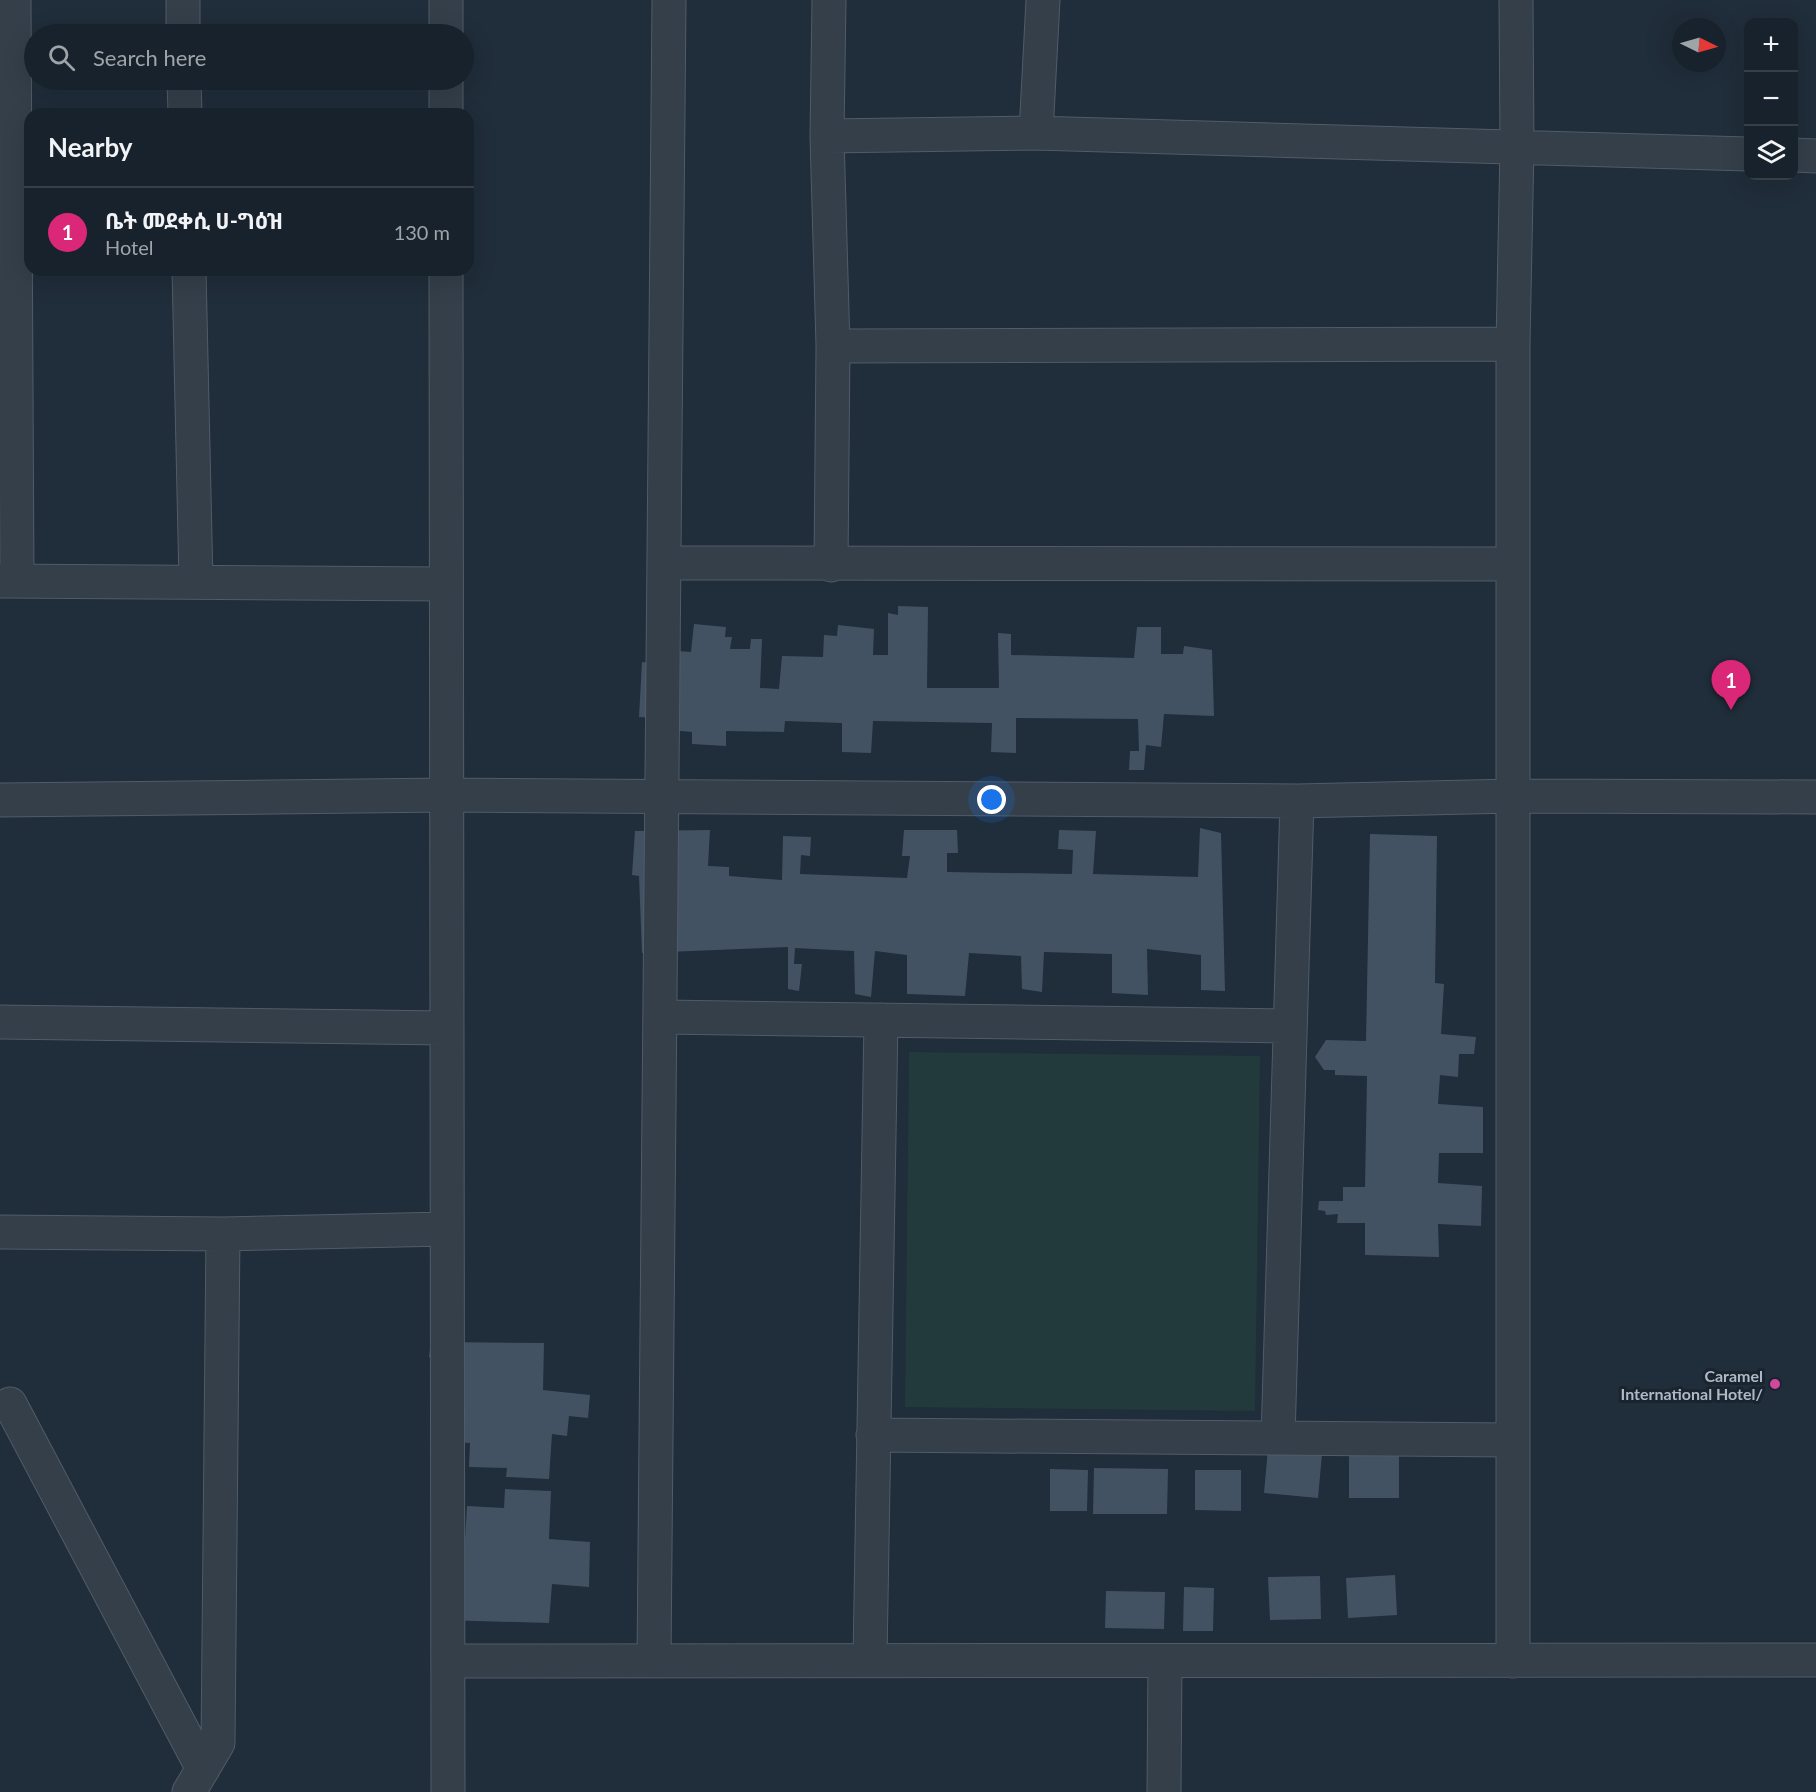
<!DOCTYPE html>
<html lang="en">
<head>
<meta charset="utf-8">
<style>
  :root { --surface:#18222c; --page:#212a34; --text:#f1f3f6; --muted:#9fa4a9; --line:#363f48; --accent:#db2777 }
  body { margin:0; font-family:Lato,"Noto Sans Ethiopic",sans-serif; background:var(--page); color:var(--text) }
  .controls { position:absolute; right:18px; top:18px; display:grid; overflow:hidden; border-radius:12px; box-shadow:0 6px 24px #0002 }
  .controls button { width:54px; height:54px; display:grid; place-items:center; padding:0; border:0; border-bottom:2px solid var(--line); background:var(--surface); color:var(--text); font:30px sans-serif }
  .compass { position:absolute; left:1672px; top:18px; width:54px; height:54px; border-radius:50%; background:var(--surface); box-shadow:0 6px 24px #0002; rotate:95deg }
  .you { position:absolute; left:992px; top:800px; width:21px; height:21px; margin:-15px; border:4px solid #fff; border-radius:50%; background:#1a73e8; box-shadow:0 0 0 9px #1a73e833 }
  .badge { display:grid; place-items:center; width:39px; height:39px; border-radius:50%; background:var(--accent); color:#fff; font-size:20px; font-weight:700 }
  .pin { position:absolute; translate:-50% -50px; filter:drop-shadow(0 2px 3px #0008) }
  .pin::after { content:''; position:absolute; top:32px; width:21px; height:18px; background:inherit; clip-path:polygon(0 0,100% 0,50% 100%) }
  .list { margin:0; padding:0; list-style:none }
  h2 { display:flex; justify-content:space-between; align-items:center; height:78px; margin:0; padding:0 24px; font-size:26px }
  h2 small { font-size:20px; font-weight:400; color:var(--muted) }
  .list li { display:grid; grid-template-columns:39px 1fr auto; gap:18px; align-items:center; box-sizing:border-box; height:90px; padding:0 24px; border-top:2px solid var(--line) }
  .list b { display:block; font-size:22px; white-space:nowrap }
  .list p { margin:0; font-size:20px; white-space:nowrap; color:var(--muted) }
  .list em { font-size:20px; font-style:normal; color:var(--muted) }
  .icon { flex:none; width:33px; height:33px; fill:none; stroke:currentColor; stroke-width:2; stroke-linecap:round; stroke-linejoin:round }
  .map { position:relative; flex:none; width:1816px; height:1792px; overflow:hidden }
  .search { position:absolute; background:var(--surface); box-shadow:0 6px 24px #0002; left:24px; top:24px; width:450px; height:66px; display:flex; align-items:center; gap:15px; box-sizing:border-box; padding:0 21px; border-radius:33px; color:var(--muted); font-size:22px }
  .panel { position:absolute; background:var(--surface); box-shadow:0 6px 24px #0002; left:24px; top:108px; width:450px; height:168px; border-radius:18px }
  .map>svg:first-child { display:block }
  .green { fill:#223a3b }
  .building { fill:#435262 }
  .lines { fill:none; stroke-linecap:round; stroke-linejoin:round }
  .minor-casing { stroke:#515c68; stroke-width:35 }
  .minor { stroke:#343f4a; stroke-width:33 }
  .hotel-dot { fill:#d1479c; stroke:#19242f; stroke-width:2 }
  .labels { text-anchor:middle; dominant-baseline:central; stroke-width:6; stroke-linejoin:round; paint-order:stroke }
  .poi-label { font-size:16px; font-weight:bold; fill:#aeb9c7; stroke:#19242f; text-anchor:end }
</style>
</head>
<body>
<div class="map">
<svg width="1816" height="1792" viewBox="0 0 1816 1792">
  <rect width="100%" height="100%" fill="#202d3a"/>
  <path class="green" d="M 909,1052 L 1260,1056 L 1255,1411 L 905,1407 Z"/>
  <path class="building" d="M 898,606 L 928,607 L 927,688 L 999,688 L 998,633 L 1011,634 L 1011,655 L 1134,658 L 1137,627 L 1161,627 L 1161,654 L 1183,654 L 1184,646 L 1212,650 L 1214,716 L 1164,714 L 1161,747 L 1146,745 L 1144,770 L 1129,770 L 1130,751 L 1139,751 L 1138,719 L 1016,718 L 1016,753 L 991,752 L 992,723 L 873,721 L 871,753 L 842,752 L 842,723 L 785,721 L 784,732 L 726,731 L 726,746 L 692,744 L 692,732 L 661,729 L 662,718 L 639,717 L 642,662 L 661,664 L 663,650 L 691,652 L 694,624 L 726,627 L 725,637 L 732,637 L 730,649 L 750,649 L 751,639 L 762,639 L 760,688 L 779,689 L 782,656 L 823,657 L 824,635 L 837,636 L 838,625 L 874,629 L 873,655 L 888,655 L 888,613 L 898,615 Z
    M 1200,828 L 1221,833 L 1225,991 L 1201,990 L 1201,955 L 1147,949 L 1148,995 L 1112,993 L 1112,954 L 1044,952 L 1042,992 L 1022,989 L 1021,956 L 969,953 L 965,996 L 907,994 L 907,955 L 875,951 L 871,997 L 855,994 L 854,951 L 795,948 L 794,964 L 802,964 L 799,991 L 788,989 L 788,947 L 642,953 L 639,876 L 632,875 L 635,831 L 710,830 L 708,866 L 729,867 L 729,876 L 782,880 L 783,836 L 811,837 L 810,856 L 801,855 L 800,874 L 907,878 L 910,856 L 902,856 L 904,830 L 957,830 L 958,853 L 947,853 L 947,872 L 1072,874 L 1073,850 L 1058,849 L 1059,830 L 1096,831 L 1093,874 L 1198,877 Z
    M 1370,834 L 1437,836 L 1435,983 L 1444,984 L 1441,1034 L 1476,1037 L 1474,1054 L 1459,1054 L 1458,1077 L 1440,1075 L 1438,1104 L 1483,1107 L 1483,1153 L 1439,1153 L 1438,1183 L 1482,1186 L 1481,1226 L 1438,1224 L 1439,1257 L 1365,1255 L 1365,1223 L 1337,1223 L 1338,1214 L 1326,1215 L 1325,1211 L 1318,1210 L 1319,1201 L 1343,1201 L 1343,1187 L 1365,1187 L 1367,1076 L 1335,1075 L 1335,1070 L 1324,1070 L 1315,1057 L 1326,1040 L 1366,1041 Z
    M 437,1342 L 544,1343 L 543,1390 L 590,1395 L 588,1418 L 569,1416 L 567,1436 L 552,1434 L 549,1479 L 506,1477 L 507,1468 L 469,1467 L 470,1443 L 430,1440 L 435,1358 L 429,1357 L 430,1349 L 437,1350 Z
    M 1268,1449 L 1322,1454 L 1318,1498 L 1264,1493 Z
    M 1349,1451 L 1399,1452 L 1399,1498 L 1349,1498 Z
    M 1094,1468 L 1168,1469 L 1167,1514 L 1093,1514 Z
    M 1050,1469 L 1088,1470 L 1087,1511 L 1050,1511 Z
    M 1195,1470 L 1241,1470 L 1241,1511 L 1195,1510 Z
    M 505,1489 L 551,1491 L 549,1539 L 590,1542 L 589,1587 L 552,1584 L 549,1623 L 441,1620 L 444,1576 L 431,1574 L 433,1538 L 465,1540 L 467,1506 L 504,1508 Z
    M 1395,1575 L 1397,1615 L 1348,1618 L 1346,1578 Z
    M 1320,1576 L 1321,1619 L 1270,1620 L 1268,1577 Z
    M 1184,1587 L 1214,1588 L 1213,1631 L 1183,1631 Z
    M 1106,1591 L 1165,1592 L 1164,1629 L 1105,1628 Z"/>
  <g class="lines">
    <defs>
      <path id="minor" d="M 14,0 L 17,581
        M 183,0 L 183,34
        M 446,0 L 446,34
        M 829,0 L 827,136 L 833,346 L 831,565
        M 184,80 L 185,114
        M 446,80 L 446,114
        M 1036,133 L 1043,0
        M 827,136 L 1036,133 L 1748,154
        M 1794,155 L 1816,156
        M 189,270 L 196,582
        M 446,270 L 448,1792
        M 833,346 L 1513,344
        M 664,563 L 1513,564
        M 0,581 L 446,584
        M 0,800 L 446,795 L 1297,801 L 1513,796 L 1816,797
        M 662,1017 L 1290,1026
        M 0,1022 L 446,1028
        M 0,1232 L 223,1234 L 446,1229
        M 10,1404 L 203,1769
        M 873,1435 L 1512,1440
        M 1278,1438 L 1297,801
        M 870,1659 L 881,1020
        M 449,1661 L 1816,1660
        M 654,1661 L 669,0
        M 1513,1661 L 1513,344 L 1517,147 L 1516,0
        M 189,1792 L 218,1743 L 223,1234
        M 1164,1792 L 1165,1661"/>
    </defs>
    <use href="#minor" class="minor-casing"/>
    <use href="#minor" class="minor"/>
  </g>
  <circle class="hotel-dot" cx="1775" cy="1384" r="6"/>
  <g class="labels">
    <g class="poi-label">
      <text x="1763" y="1375">Caramel<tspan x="1763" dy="18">International Hotel/</tspan></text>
    </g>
  </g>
</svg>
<div class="controls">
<button>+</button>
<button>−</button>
<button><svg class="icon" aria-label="layers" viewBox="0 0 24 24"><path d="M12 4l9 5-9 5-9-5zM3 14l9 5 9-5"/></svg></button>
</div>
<svg class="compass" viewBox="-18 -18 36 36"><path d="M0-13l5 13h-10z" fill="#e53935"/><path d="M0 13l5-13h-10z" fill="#9fa4a9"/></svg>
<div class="you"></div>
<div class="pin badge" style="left:1731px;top:710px">1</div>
<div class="search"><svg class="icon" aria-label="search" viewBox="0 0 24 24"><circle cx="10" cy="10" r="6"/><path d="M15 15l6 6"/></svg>Search here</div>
<section class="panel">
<h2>Nearby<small></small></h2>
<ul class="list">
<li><span class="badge">1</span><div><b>ቤት መደቀሲ ሀ-ግዕዝ</b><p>Hotel</p></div><em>130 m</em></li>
</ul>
</section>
</div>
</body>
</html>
